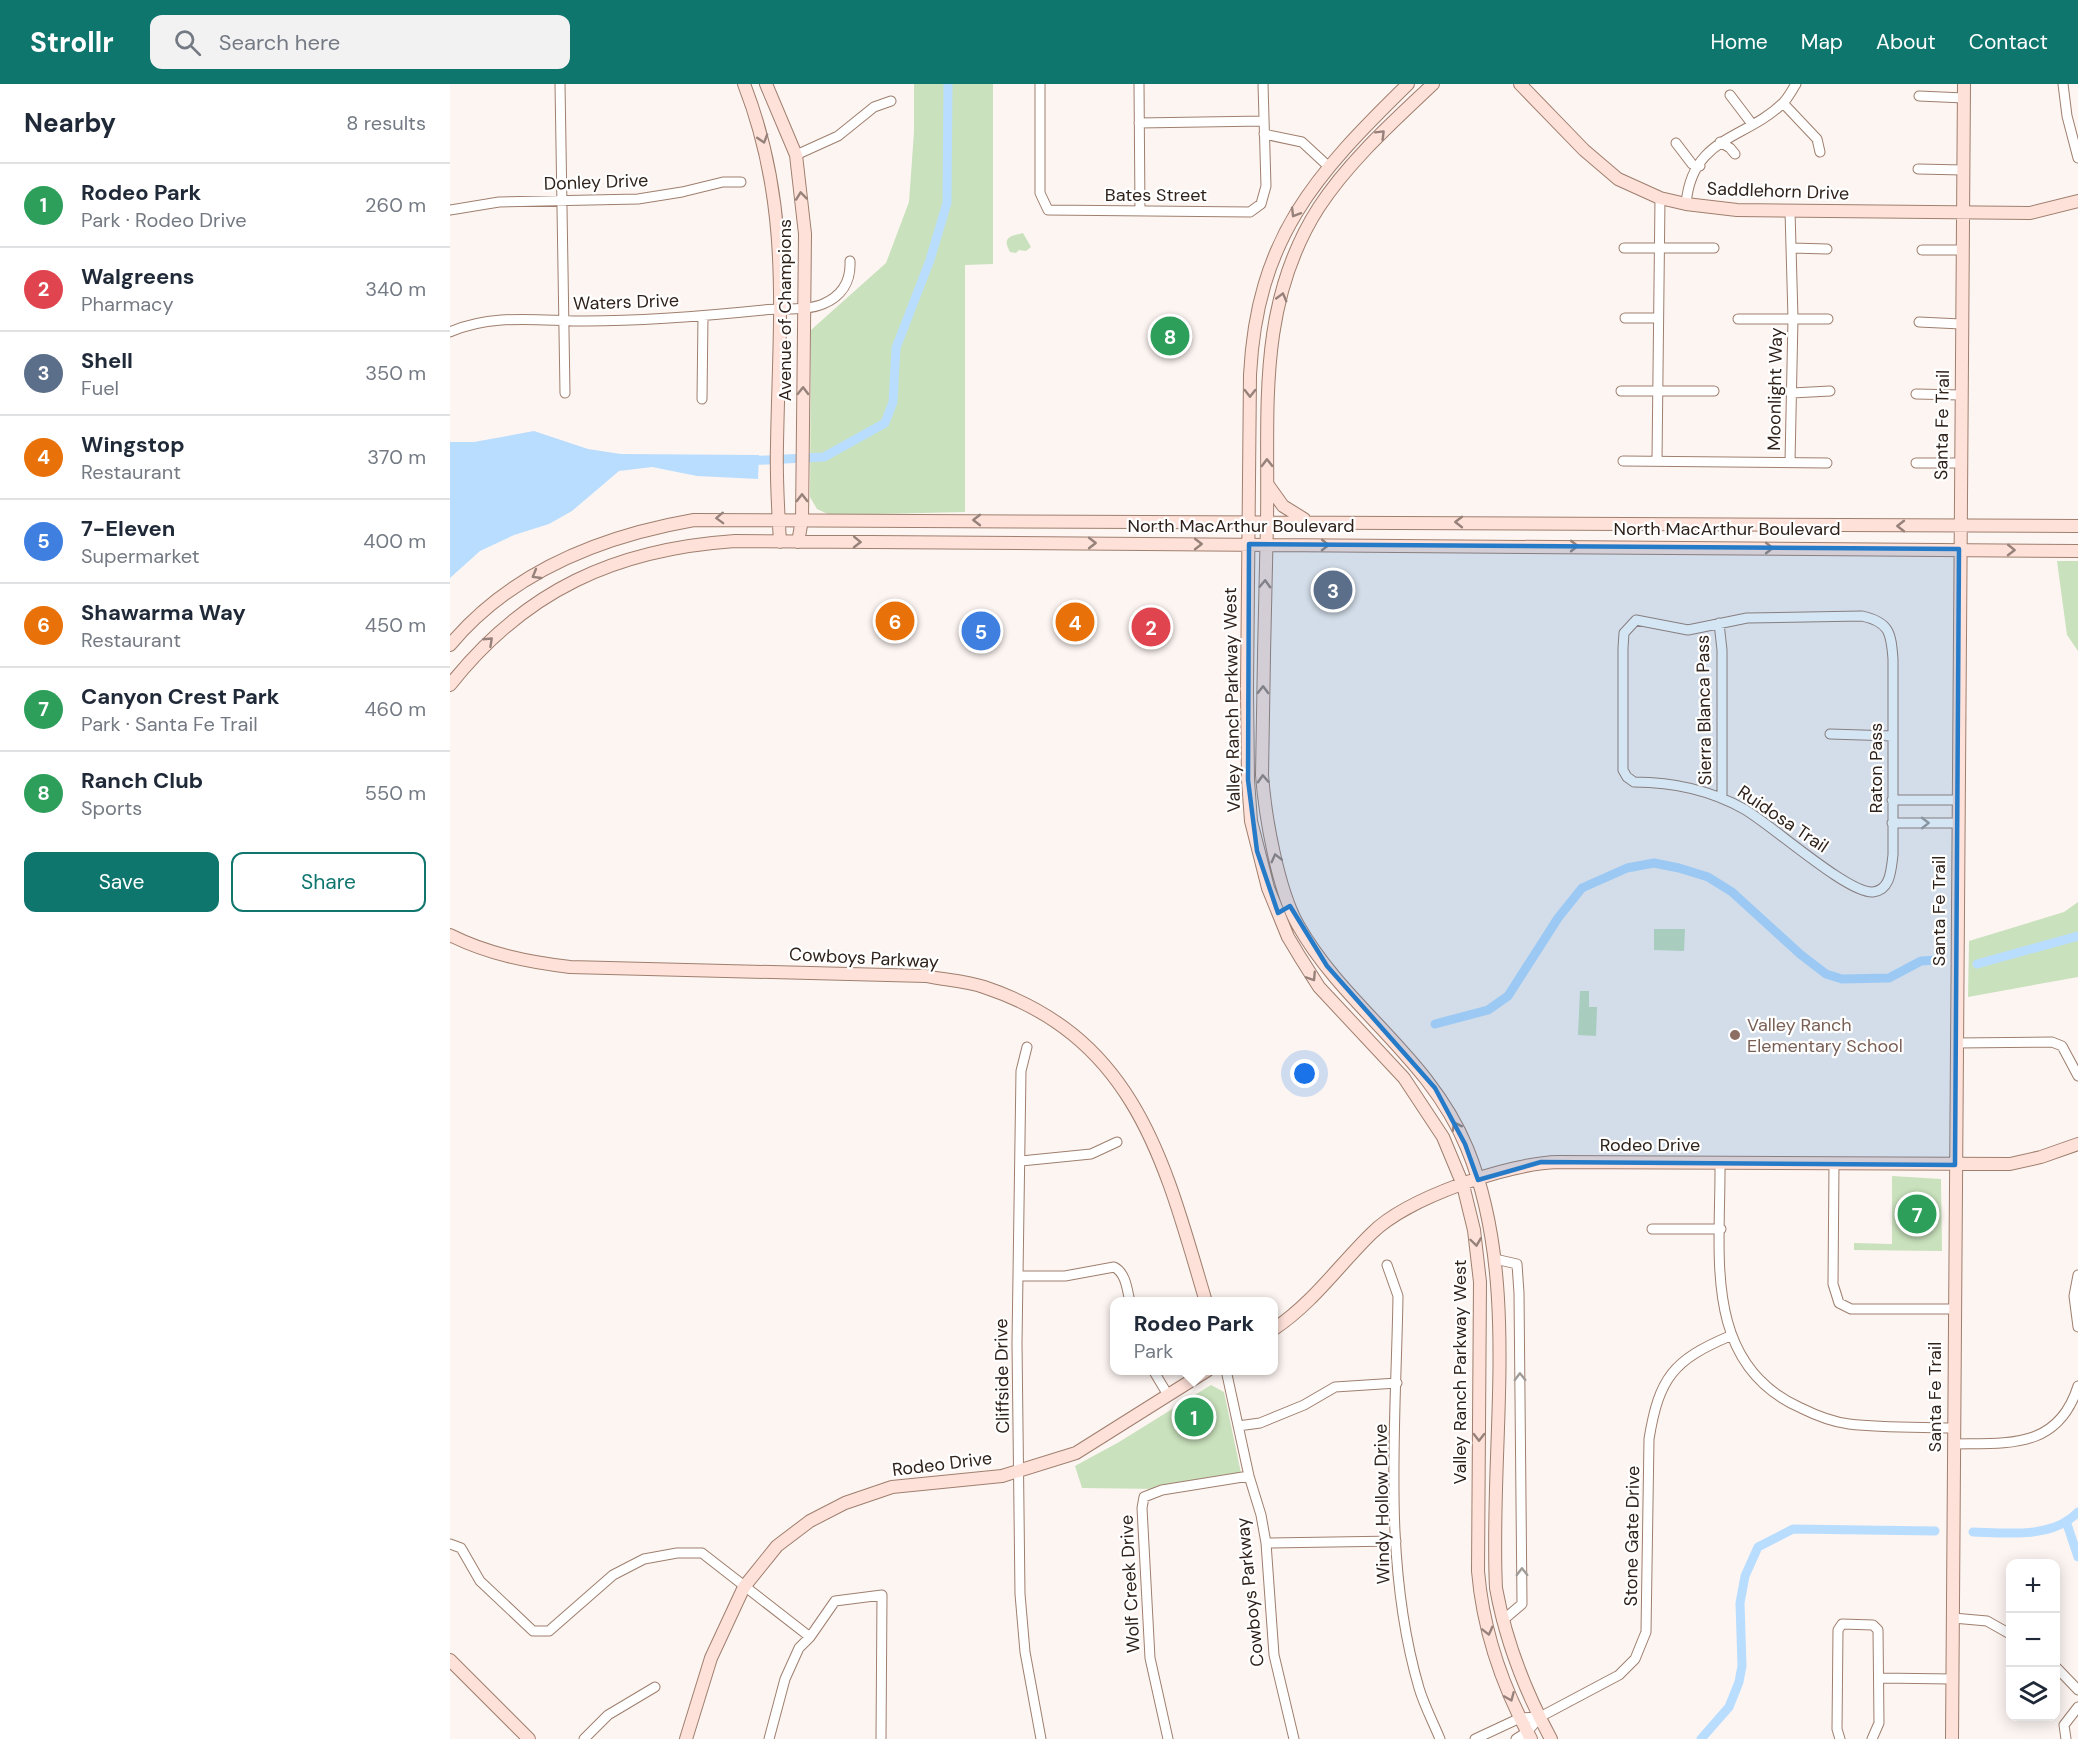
<!DOCTYPE html>
<html lang="en">
<head>
<meta charset="utf-8">
<style>
  :root { --surface:#fff; --page:#f2f2f3; --text:#1f2937; --muted:#747a83; --line:#e0e1e3; --accent:#0f766e }
  body { margin:0; font-family:"DM Sans",sans-serif; background:var(--page); color:var(--text) }
  .controls { position:absolute; right:18px; bottom:18px; display:grid; overflow:hidden; border-radius:12px; box-shadow:0 3px 15px #0003 }
  .controls button { width:54px; height:54px; display:grid; place-items:center; padding:0; border:0; border-bottom:2px solid var(--line); background:var(--surface); color:var(--text); font:30px sans-serif }
  .you { position:absolute; left:855px; top:990px; width:21px; height:21px; margin:-15px; border:4px solid #fff; border-radius:50%; background:#1a73e8; box-shadow:0 0 0 9px #1a73e833 }
  .badge { display:grid; place-items:center; width:39px; height:39px; border-radius:50%; background:var(--accent); color:#fff; font-size:20px; font-weight:700 }
  .pin { position:absolute; translate:-50% -50%; border:3px solid #fff; box-shadow:0 2px 6px #0006 }
  .popup { position:absolute; left:660px; top:1213px; width:168px; height:78px; box-sizing:border-box; display:grid; place-content:center; border-radius:12px; background:var(--surface); filter:drop-shadow(0 2px 4px #0005); font-size:20px; white-space:nowrap; color:var(--muted) }
  .popup b { font-size:22px; color:var(--text) }
  .popup::after { content:''; position:absolute; left:50%; top:100%; margin-left:-12px; border:12px solid transparent; border-top-color:var(--surface) }
  .list { margin:0; padding:0; list-style:none }
  h2 { display:flex; justify-content:space-between; align-items:center; height:78px; margin:0; padding:0 24px; font-size:26px }
  h2 small { font-size:20px; font-weight:400; color:var(--muted) }
  .list li { display:grid; grid-template-columns:39px 1fr auto; gap:18px; align-items:center; box-sizing:border-box; height:84px; padding:0 24px; border-top:2px solid var(--line) }
  .list b { display:block; font-size:22px; white-space:nowrap }
  .list p { margin:0; font-size:20px; white-space:nowrap; color:var(--muted) }
  .list em { font-size:20px; font-style:normal; color:var(--muted) }
  .actions { display:flex; gap:12px; padding:18px 24px }
  .actions a { flex:1; padding:14px 0; border:2px solid var(--accent); border-radius:12px; text-align:center; font-size:21px; color:var(--accent) }
  .actions .main { background:var(--accent); color:#fff }
  .icon { flex:none; width:33px; height:33px; fill:none; stroke:currentColor; stroke-width:2; stroke-linecap:round; stroke-linejoin:round }
  .map { position:relative; flex:none; width:1628px; height:1655px; overflow:hidden }
  header { display:flex; align-items:center; gap:36px; box-sizing:border-box; height:84px; padding:0 30px; background:var(--accent); color:#fff }
  header strong { font-size:28px }
  nav { display:flex; gap:33px; margin-inline-start:auto; font-size:21px }
  .search { width:420px; height:54px; background:var(--page); display:flex; align-items:center; gap:15px; box-sizing:border-box; padding:0 21px; border-radius:12px; color:var(--muted); font-size:22px }
  main { display:flex }
  aside { flex:1; background:var(--surface) }
  .map>svg:first-child { display:block }
  .green { fill:#c9e1bc }
  .water { fill:#b9ddfe }
  .lines { fill:none; stroke-linecap:round; stroke-linejoin:round }
  .canal { stroke:#b9ddfe; stroke-width:9 }
  .street-casing { stroke:#9f7f6e; stroke-width:11 }
  .secondary-casing { stroke:#9f7f6e; stroke-width:14 }
  .street { stroke:#fff; stroke-width:9 }
  .secondary { stroke:#fee1d9; stroke-width:12 }
  .oneway { stroke:#96827a }
  .oneway2 { stroke:#a19c98 }
  .marked { fill:#267bc9; fill-opacity:0.2; stroke:#267bc9; stroke-width:4.5; stroke-linejoin:round }
  .education-dot { fill:#8d6e63; stroke:#fff; stroke-width:2 }
  .labels { text-anchor:middle; dominant-baseline:central; stroke-width:4.5; stroke-linejoin:round; paint-order:stroke }
  .street-label { font-size:18px; fill:#2f221b; stroke:#fff }
  .education-label { font-size:18px; fill:#785e54; stroke:#fff; text-anchor:start }
</style>
</head>
<body>
<header>
<strong>Strollr</strong>
<div class="search"><svg class="icon" aria-label="search" viewBox="0 0 24 24"><circle cx="10" cy="10" r="6"/><path d="M15 15l6 6"/></svg>Search here</div>
<nav><a>Home</a><a>Map</a><a>About</a><a>Contact</a></nav>
</header>
<main>
<aside>
<h2>Nearby<small>8 results</small></h2>
<ul class="list">
<li><span class="badge" style="background:#2e9e5b">1</span><div><b>Rodeo Park</b><p>Park · Rodeo Drive</p></div><em>260 m</em></li>
<li><span class="badge" style="background:#e0444e">2</span><div><b>Walgreens</b><p>Pharmacy</p></div><em>340 m</em></li>
<li><span class="badge" style="background:#5c6f8a">3</span><div><b>Shell</b><p>Fuel</p></div><em>350 m</em></li>
<li><span class="badge" style="background:#e8710a">4</span><div><b>Wingstop</b><p>Restaurant</p></div><em>370 m</em></li>
<li><span class="badge" style="background:#3f7fe0">5</span><div><b>7-Eleven</b><p>Supermarket</p></div><em>400 m</em></li>
<li><span class="badge" style="background:#e8710a">6</span><div><b>Shawarma Way</b><p>Restaurant</p></div><em>450 m</em></li>
<li><span class="badge" style="background:#2e9e5b">7</span><div><b>Canyon Crest Park</b><p>Park · Santa Fe Trail</p></div><em>460 m</em></li>
<li><span class="badge" style="background:#2e9e5b">8</span><div><b>Ranch Club</b><p>Sports</p></div><em>550 m</em></li>
</ul>
<div class="actions"><a class="main">Save</a><a>Share</a></div>
</aside>
<div class="map">
<svg width="1628" height="1655" viewBox="0 0 1628 1655">
  <rect width="100%" height="100%" fill="#fdf5f2"/>
  <path class="green" d="M 464,0 L 543,0 L 543,180 L 515,181 L 515,428 L 380,431 L 367,425 L 360,413 L 361,246 L 436,179 L 459,118 L 464,48 Z
    M 573,149 L 581,163 L 576,167 L 569,166 L 566,169 L 560,168 C 551,152 562,152 573,149 Z
    M 1607,477 L 1628,477 L 1628,567 L 1617,551 Z
    M 1628,818 L 1628,893 L 1518,913 L 1519,857 L 1614,828 Z
    M 1204,845 L 1235,845 L 1234,867 L 1204,866 Z
    M 1130,907 L 1139,907 L 1139,923 L 1147,923 L 1146,952 L 1128,951 Z
    M 1442,1092 L 1491,1095 L 1492,1167 L 1404,1166 L 1404,1159 L 1442,1160 Z
    M 761,1301 L 774,1308 L 791,1389 L 709,1405 L 632,1404 L 625,1382 L 669,1358 Z"/>
  <path class="water" d="M 84,347 L 138,365 L 171,370 L 309,371 L 308,395 L 247,392 L 202,383 L 169,387 L 122,427 L 99,440 L 64,451 L 30,467 L 0,494 L 0,358 L 24,358 Z"/>
  <g class="lines">
    <path class="canal" d="M 297,377 L 374,373 L 435,339 L 443,318 L 446,264 L 480,176 L 497,119 L 498,0
      M 1527,880 L 1628,852
      M 985,940 L 1038,926 L 1058,912 L 1108,834 L 1132,804 L 1177,784 L 1204,779 L 1229,784 L 1258,793 L 1282,808 L 1350,870 L 1376,890 L 1392,895 L 1439,894 L 1471,877 L 1486,876
      M 1617,1440 L 1628,1473
      M 1523,1448 C 1558,1449 1602,1455 1628,1428
      M 1251,1655 L 1279,1623 L 1289,1598 L 1292,1582 L 1290,1519 L 1295,1492 L 1308,1463 L 1343,1445 L 1485,1447"/>
    <defs>
      <path id="street" d="M 110,0 L 115,309
        M 590,0 L 590,109 L 598,126 L 800,128 L 811,120 L 816,102 L 813,0
        M 689,0 L 690,127
        M 1613,0 L 1617,32 L 1628,74
        M 1280,11 L 1302,40
        M 1469,12 L 1514,14
        M 1333,19 L 1367,55 L 1370,68
        M 689,39 L 814,37
        M 814,50 L 852,58 L 878,82
        M 1270,58 L 1280,64 L 1285,70
        M 1226,59 L 1242,80 L 1250,82
        M 346,71 L 388,52 L 424,23 L 441,17
        M 1468,85 L 1513,86
        M 1236,120 C 1242,52 1295,56 1333,19 C 1338,14 1342,6 1346,0
        M 0,126 L 49,118 L 188,115 L 232,108 L 273,98 L 291,98
        M 1174,164 L 1264,164
        M 1342,164 L 1377,165
        M 1472,166 L 1512,166
        M 1175,234 L 1208,234
        M 1288,235 L 1378,235
        M 1469,238 L 1511,240
        M 0,248 C 43,229 90,237 136,237 C 195,237 255,232 314,226 C 332,224 357,227 373,220 C 392,212 401,197 400,177
        M 1171,307 L 1264,307
        M 1342,309 L 1380,307
        M 1466,310 L 1511,311
        M 252,315 L 253,232
        M 1207,376 L 1210,114
        M 1173,377 L 1377,379
        M 1340,378 L 1343,234 L 1340,127
        M 1466,379 L 1510,379
        M 1412,532 C 1439,538 1441,548 1443,575 L 1443,771 C 1441,785 1441,806 1423,808 C 1398,810 1322,741 1294,725 C 1260,706 1224,698 1184,698 L 1177,693 L 1173,686 L 1173,564 L 1174,549 L 1186,536 L 1238,546 L 1297,534 Z
        M 1269,539 L 1272,566 L 1272,714
        M 1380,650 L 1443,652
        M 1442,716 L 1508,716
        M 1442,739 L 1507,739
        M 1506,959 L 1602,958 L 1612,962 L 1628,992
        M 577,963 L 571,987 L 567,1259 L 570,1510 L 575,1568 L 591,1655
        M 571,1077 L 641,1070 L 667,1058
        M 1270,1079 C 1271,1169 1251,1280 1351,1324 C 1365,1331 1383,1338 1399,1340 C 1433,1344 1469,1343 1503,1344
        M 1384,1080 L 1383,1200 L 1389,1219 L 1401,1225 L 1504,1225
        M 1202,1145 L 1271,1145
        M 1045,1175 L 1067,1180 L 1069,1209 L 1072,1520 L 1052,1537
        M 937,1181 L 948,1212 C 946,1342 932,1478 969,1604 C 974,1621 983,1638 990,1655
        M 1628,1191 L 1624,1212 L 1628,1243
        M 569,1192 L 615,1192 L 664,1183 C 676,1189 677,1205 680,1218
        M 703,1286 L 718,1311
        M 776,1286 L 799,1392 L 811,1431 L 816,1459 L 824,1571 L 844,1655
        M 788,1342 L 810,1339 L 854,1321 L 885,1303 L 947,1299
        M 1503,1360 C 1557,1359 1608,1366 1628,1302
        M 816,1459 L 946,1457
        M 0,1460 L 11,1464 L 30,1497 L 83,1547 L 99,1547 L 163,1491 L 194,1475 L 227,1469 L 252,1469 L 360,1553
        M 1503,1534 L 1537,1537 L 1560,1550
        M 1606,1583 L 1628,1606
        M 1430,1594 L 1502,1595
        M 134,1655 L 158,1631 L 205,1603
        M 319,1655 L 335,1595 L 349,1564 L 360,1553 L 385,1517 L 432,1511 L 431,1655
        M 718,1655 L 700,1574 L 692,1424 L 694,1413 L 712,1406 L 799,1392
        M 1025,1655 L 1070,1634 L 1090,1633
        M 1066,1655 L 1077,1648 L 1090,1633 L 1169,1591 L 1185,1575 L 1196,1548 L 1199,1355 C 1209,1294 1223,1276 1280,1252
        M 1390,1655 L 1387,1645 L 1388,1546 L 1392,1540 L 1423,1541 L 1428,1546 L 1429,1639 L 1422,1655
        M 1616,1655 L 1614,1641 L 1628,1623"/>
      <path id="secondary" d="M 294,0 C 342,123 329,234 327,361 C 326,393 328,426 330,458
        M 316,0 L 346,71 L 355,150 L 352,436 L 348,458
        M 958,0 C 865,91 807,154 800,291 L 797,605 L 798,696 L 801,737 L 818,804 L 838,853 L 850,873 L 869,903 L 954,994 L 993,1053 L 1013,1101 L 1024,1146 L 1030,1198 L 1028,1487 C 1033,1547 1052,1602 1081,1655
        M 983,0 C 943,38 900,76 869,123 C 806,221 819,327 817,437 C 815,522 813,606 812,691 C 815,732 828,806 848,841 C 895,924 979,972 1017,1064 C 1072,1197 1039,1362 1046,1504 C 1056,1559 1075,1607 1101,1655
        M 1070,0 L 1134,66 L 1168,95 L 1210,114 L 1236,120 L 1287,126 L 1580,129 L 1628,117
        M 818,401 L 833,422 L 854,435
        M 0,561 C 61,488 152,452 244,436 L 1628,442
        M 0,601 C 75,506 166,465 285,457 L 1628,467
        M 0,851 C 38,870 78,878 120,883 L 476,892 C 495,896 516,897 534,903 C 687,954 715,1080 756,1218
        M 824,1245 C 863,1219 889,1181 922,1149 C 957,1114 1059,1079 1108,1078 L 1560,1080 L 1591,1073 L 1628,1060
        M 0,1576 L 79,1655
        M 236,1655 L 261,1574 L 294,1503 L 327,1462 L 360,1437 L 395,1419 L 442,1403 L 552,1392 L 626,1369 L 758,1286
        M 1502,1655 L 1514,0"/>
    </defs>
    <use href="#street" class="street-casing"/>
    <use href="#secondary" class="secondary-casing"/>
    <use href="#street" class="street"/>
    <use href="#secondary" class="secondary"/>
  </g>
  <defs><path id="oneway-chevron" d="M-2-3.5L2.5 0L-2 3.5" fill="none" stroke-width="1.6" stroke-linecap="round" stroke-linejoin="round" transform="scale(1.5)"/></defs>
  <g class="oneway">
    <use href="#oneway-chevron" transform="translate(931 50) rotate(-45)"/>
    <use href="#oneway-chevron" transform="translate(313 55) rotate(73)"/>
    <use href="#oneway-chevron" transform="translate(351 112) rotate(-96)"/>
    <use href="#oneway-chevron" transform="translate(845 129) rotate(121)"/>
    <use href="#oneway-chevron" transform="translate(832 213) rotate(-75)"/>
    <use href="#oneway-chevron" transform="translate(353 307) rotate(-89)"/>
    <use href="#oneway-chevron" transform="translate(800 309) rotate(90)"/>
    <use href="#oneway-chevron" transform="translate(817 379) rotate(-91)"/>
    <use href="#oneway-chevron" transform="translate(352 414) rotate(-90)"/>
    <use href="#oneway-chevron" transform="translate(270 434) rotate(178)"/>
    <use href="#oneway-chevron" transform="translate(527 436) rotate(180)"/>
    <use href="#oneway-chevron" transform="translate(1009 438) rotate(-180)"/>
    <use href="#oneway-chevron" transform="translate(1451 442) rotate(-180)"/>
    <use href="#oneway-chevron" transform="translate(407 458) rotate(1)"/>
    <use href="#oneway-chevron" transform="translate(642 459)"/>
    <use href="#oneway-chevron" transform="translate(748 460)"/>
    <use href="#oneway-chevron" transform="translate(875 461) rotate(1)"/>
    <use href="#oneway-chevron" transform="translate(1124 462)"/>
    <use href="#oneway-chevron" transform="translate(1319 464)"/>
    <use href="#oneway-chevron" transform="translate(1561 466) rotate(1)"/>
    <use href="#oneway-chevron" transform="translate(86 491) rotate(150)"/>
    <use href="#oneway-chevron" transform="translate(815 500) rotate(-88)"/>
    <use href="#oneway-chevron" transform="translate(39 557) rotate(-43)"/>
    <use href="#oneway-chevron" transform="translate(813 606) rotate(-89)"/>
    <use href="#oneway-chevron" transform="translate(813 695) rotate(-93)"/>
    <use href="#oneway-chevron" transform="translate(826 774) rotate(-104)"/>
    <use href="#oneway-chevron" transform="translate(862 893) rotate(57)"/>
    <use href="#oneway-chevron" transform="translate(1006 1042) rotate(-117)"/>
    <use href="#oneway-chevron" transform="translate(1026 1158) rotate(82)"/>
    <use href="#oneway-chevron" transform="translate(1029 1353) rotate(90)"/>
    <use href="#oneway-chevron" transform="translate(1038 1547) rotate(76)"/>
    <use href="#oneway-chevron" transform="translate(1060 1613) rotate(67)"/>
  </g>
  <g class="oneway2">
    <use href="#oneway-chevron" transform="translate(1475 739) rotate(-1)"/>
    <use href="#oneway-chevron" transform="translate(1070 1293) rotate(-91)"/>
    <use href="#oneway-chevron" transform="translate(1072 1488) rotate(-91)"/>
  </g>
  <path class="marked" d="M 799,460 L 1509,465 L 1505,1081 L 1091,1078 L 1028,1096 L 1015,1060 L 985,1004 L 877,882 L 840,822 L 828,829 L 807,767 L 798,696 Z"/>
  <circle class="education-dot" cx="1285" cy="951" r="6"/>
  <g class="labels">
    <g class="street-label">
      <text transform="translate(146 98) rotate(-2)">Donley Drive</text>
      <text transform="translate(1328 107) rotate(2)">Saddlehorn Drive</text>
      <text x="706" y="111">Bates Street</text>
      <text transform="translate(176 218) rotate(-2)">Waters Drive</text>
      <text transform="translate(335 226) rotate(-90)">Avenue of Champions</text>
      <text transform="translate(1325 305) rotate(-89)">Moonlight Way</text>
      <text transform="translate(1492 341) rotate(-89)">Santa Fe Trail</text>
      <text x="791" y="442">North MacArthur Boulevard</text>
      <text x="1277" y="445">North MacArthur Boulevard</text>
      <text transform="translate(782 616) rotate(-91)">Valley Ranch Parkway West</text>
      <text transform="translate(1254 626) rotate(-91)">Sierra Blanca Pass</text>
      <text transform="translate(1426 684) rotate(-90)">Raton Pass</text>
      <text transform="translate(1333 735) rotate(34)">Ruidosa Trail</text>
      <text transform="translate(1489 827) rotate(-90)">Santa Fe Trail</text>
      <text transform="translate(414 874) rotate(3)">Cowboys Parkway</text>
      <text x="1200" y="1061">Rodeo Drive</text>
      <text transform="translate(1010 1288) rotate(-90)">Valley Ranch Parkway West</text>
      <text transform="translate(552 1292) rotate(-91)">Cliffside Drive</text>
      <text transform="translate(1485 1313) rotate(-90)">Santa Fe Trail</text>
      <text transform="translate(492 1380) rotate(-7)">Rodeo Drive</text>
      <text transform="translate(932 1420) rotate(-91)">Windy Hollow Drive</text>
      <text transform="translate(1182 1452) rotate(-89)">Stone Gate Drive</text>
      <text transform="translate(680 1500) rotate(-93)">Wolf Creek Drive</text>
      <text transform="translate(800 1508) rotate(-96)">Cowboys Parkway</text>
    </g>
    <g class="education-label">
      <text x="1297" y="941">Valley Ranch<tspan x="1297" dy="21">Elementary School</tspan></text>
    </g>
  </g>
</svg>
<div class="controls">
<button>+</button>
<button>−</button>
<button><svg class="icon" aria-label="layers" viewBox="0 0 24 24"><path d="M12 4l9 5-9 5-9-5zM3 14l9 5 9-5"/></svg></button>
</div>
<div class="you"></div>
<div class="pin badge" style="left:744px;top:1333px;background:#2e9e5b">1</div>
<div class="popup"><b>Rodeo Park</b>Park</div>
<div class="pin badge" style="left:701px;top:543px;background:#e0444e">2</div>
<div class="pin badge" style="left:883px;top:506px;background:#5c6f8a">3</div>
<div class="pin badge" style="left:625px;top:538px;background:#e8710a">4</div>
<div class="pin badge" style="left:531px;top:547px;background:#3f7fe0">5</div>
<div class="pin badge" style="left:445px;top:537px;background:#e8710a">6</div>
<div class="pin badge" style="left:1467px;top:1130px;background:#2e9e5b">7</div>
<div class="pin badge" style="left:720px;top:252px;background:#2e9e5b">8</div>
</div>
</main>
</body>
</html>
